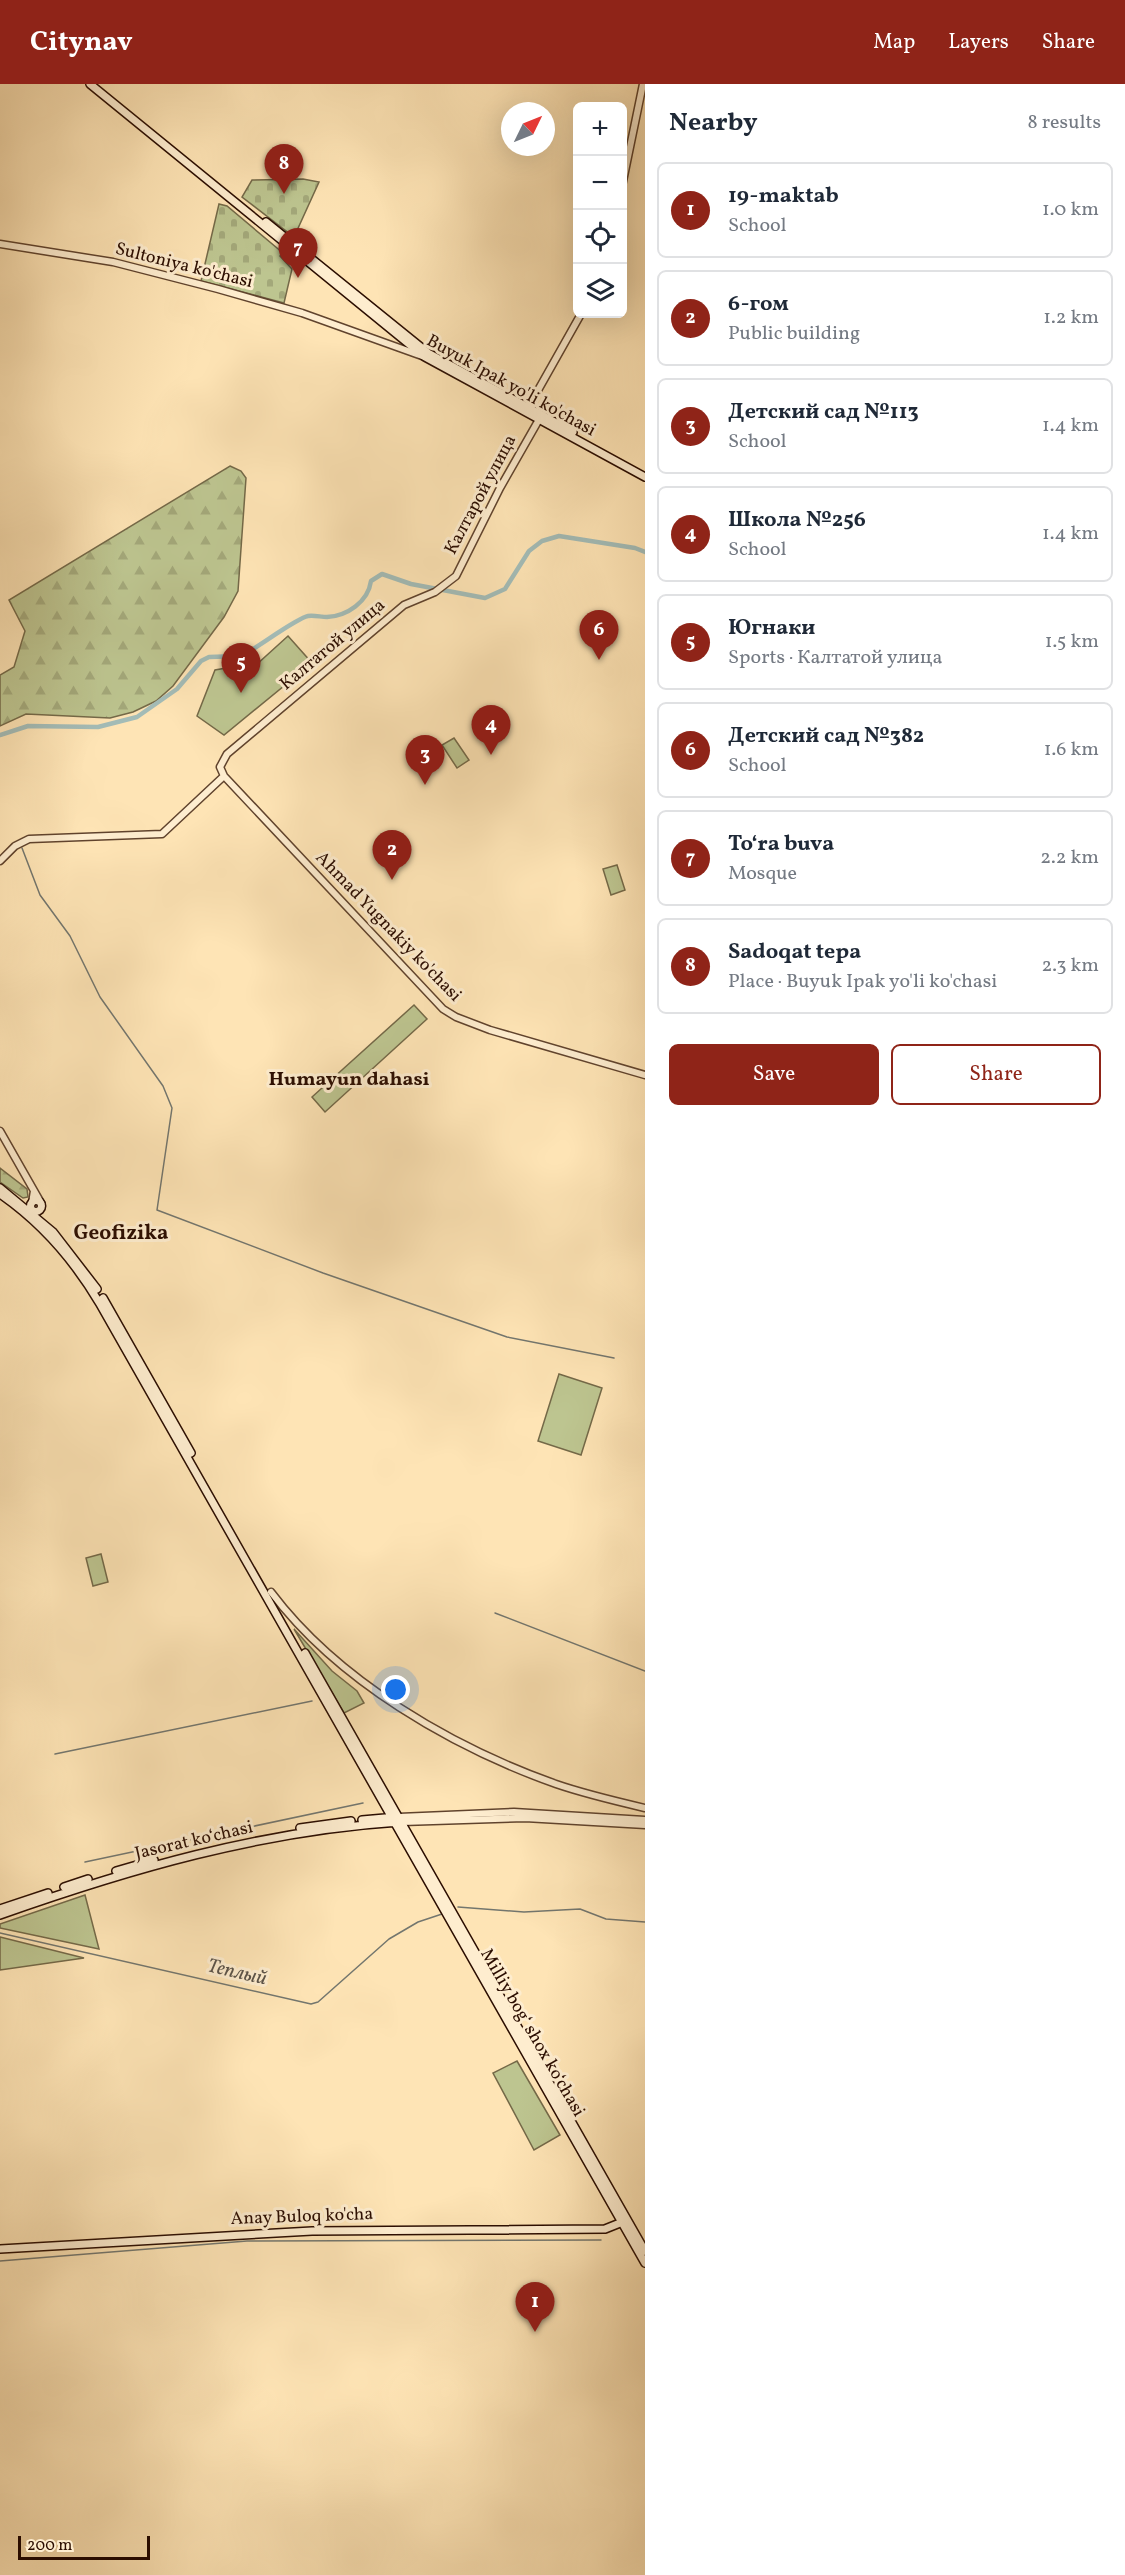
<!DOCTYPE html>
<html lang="en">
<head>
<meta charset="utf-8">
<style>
  :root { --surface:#fff; --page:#f2f2f3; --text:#1f2937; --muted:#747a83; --line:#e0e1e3; --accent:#8f2418 }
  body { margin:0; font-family:Vollkorn,serif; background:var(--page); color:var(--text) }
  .controls { position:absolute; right:18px; top:18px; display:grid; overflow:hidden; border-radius:9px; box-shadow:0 6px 24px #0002 }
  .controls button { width:54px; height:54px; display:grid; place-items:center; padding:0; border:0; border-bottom:2px solid var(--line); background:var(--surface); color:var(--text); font:30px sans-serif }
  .compass { position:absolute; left:501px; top:18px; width:54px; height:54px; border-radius:50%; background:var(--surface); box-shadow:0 6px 24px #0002; rotate:47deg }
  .scale { position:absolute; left:18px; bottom:15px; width:132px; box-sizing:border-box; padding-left:6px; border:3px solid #2b0d00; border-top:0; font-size:16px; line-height:21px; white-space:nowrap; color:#2b0d00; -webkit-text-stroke:4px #feedcf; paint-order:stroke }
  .you { position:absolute; left:396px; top:1606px; width:21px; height:21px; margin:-15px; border:4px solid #fff; border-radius:50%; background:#1a73e8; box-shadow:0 0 0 9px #1a73e833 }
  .badge { display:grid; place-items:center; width:39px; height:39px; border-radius:50%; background:var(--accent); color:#fff; font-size:20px; font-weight:700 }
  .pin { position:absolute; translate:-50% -50px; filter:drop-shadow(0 2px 3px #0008) }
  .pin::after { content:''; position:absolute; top:32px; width:21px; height:18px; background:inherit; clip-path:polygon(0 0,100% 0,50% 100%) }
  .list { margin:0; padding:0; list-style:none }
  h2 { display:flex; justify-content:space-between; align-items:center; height:78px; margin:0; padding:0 24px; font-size:26px }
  h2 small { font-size:20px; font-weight:400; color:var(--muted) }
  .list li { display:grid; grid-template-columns:39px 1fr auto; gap:18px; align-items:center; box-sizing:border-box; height:96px; margin:0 12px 12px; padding:0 12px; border:2px solid var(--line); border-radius:9px }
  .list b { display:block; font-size:22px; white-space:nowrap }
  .list p { margin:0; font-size:20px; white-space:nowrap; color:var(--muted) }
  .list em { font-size:20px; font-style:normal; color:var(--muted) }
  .actions { display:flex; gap:12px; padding:18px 24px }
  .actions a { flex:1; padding:14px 0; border:2px solid var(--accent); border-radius:9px; text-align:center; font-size:21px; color:var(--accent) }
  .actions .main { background:var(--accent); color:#fff }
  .icon { flex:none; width:33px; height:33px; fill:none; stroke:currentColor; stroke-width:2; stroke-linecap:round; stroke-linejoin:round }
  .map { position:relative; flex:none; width:645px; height:2491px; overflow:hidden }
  header { display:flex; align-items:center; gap:36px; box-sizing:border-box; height:84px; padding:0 30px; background:var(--accent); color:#fff }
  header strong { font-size:28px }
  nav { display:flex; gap:33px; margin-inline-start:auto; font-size:21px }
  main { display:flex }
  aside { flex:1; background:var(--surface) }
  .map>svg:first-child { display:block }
  .green { fill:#bdc590; stroke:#746948; stroke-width:1.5 }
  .forest { fill:url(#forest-firs); stroke:#746948; stroke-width:1.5 }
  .cemetery { fill:url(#cemetery-stones); stroke:#746948; stroke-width:1.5 }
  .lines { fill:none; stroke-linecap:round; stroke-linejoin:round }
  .stream { stroke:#73766e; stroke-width:1.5 }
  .canal { stroke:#a3bcb7; stroke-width:4.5 }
  .tertiary-casing { stroke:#60432d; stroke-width:9 }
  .secondary-casing { stroke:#2b0d00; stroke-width:10 }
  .tertiary { stroke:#feedcf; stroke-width:6 }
  .secondary { stroke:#feedcf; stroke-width:7 }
  .labels { text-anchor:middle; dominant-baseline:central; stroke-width:6; stroke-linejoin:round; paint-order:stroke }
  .street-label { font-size:18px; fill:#2b0d00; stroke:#feedcf }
  .neighbourhood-label { font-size:20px; font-weight:bold; fill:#2b0d00; stroke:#feedcf }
  .water-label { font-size:20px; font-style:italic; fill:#5b5349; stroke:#feedcf }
  .quarter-label { font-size:21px; font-weight:bold; fill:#2b0d00; stroke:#feedcf }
</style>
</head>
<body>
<header>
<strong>Citynav</strong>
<nav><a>Map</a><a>Layers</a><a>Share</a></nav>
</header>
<main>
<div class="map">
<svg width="645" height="2491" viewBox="0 0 645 2491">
  <defs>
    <pattern id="forest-firs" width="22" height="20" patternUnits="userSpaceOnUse" patternTransform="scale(1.5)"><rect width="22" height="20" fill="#bdc590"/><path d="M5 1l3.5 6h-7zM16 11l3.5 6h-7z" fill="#a3a87a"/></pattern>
    <pattern id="cemetery-stones" width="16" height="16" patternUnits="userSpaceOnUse" patternTransform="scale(1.5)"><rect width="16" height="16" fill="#bdc590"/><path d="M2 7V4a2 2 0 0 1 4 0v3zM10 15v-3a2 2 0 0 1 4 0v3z" fill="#a3a87a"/></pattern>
  </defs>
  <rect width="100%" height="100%" fill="#fee4b5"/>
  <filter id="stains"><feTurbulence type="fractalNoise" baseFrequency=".00333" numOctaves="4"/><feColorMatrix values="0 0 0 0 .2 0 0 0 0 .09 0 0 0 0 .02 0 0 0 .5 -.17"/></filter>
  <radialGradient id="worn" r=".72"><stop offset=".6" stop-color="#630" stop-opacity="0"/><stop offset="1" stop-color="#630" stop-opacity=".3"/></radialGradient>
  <path class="green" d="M 288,552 L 312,579 L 224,651 L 197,632 L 215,586 L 255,579 L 256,581 Z
    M 454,654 L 469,676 L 457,684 L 442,661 Z
    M 617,781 L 625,806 L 611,811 L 603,785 Z
    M 414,921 L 427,935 L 325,1028 L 312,1013 Z
    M 559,1290 L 602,1304 L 581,1371 L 538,1357 Z
    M 101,1470 L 108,1498 L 93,1502 L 86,1474 Z
    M 294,1545 L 332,1587 L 357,1607 L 364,1619 L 344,1629 Z
    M 85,1811 L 99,1865 L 0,1844 L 0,1840 Z
    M 0,1853 L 84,1874 L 0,1886 Z
    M 517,1977 L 560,2051 L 534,2066 L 493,1989 Z"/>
  <path class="forest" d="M 230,382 L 241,387 L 246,394 L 238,507 L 224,533 L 173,602 L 156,617 L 133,628 L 110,634 L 26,630 L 0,642 L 0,591 L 14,583 L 25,547 L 9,516 Z
    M 0,1084 L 27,1105 L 28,1113 L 23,1114 L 0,1098 Z"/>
  <path class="cemetery" d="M 303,95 L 319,98 L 294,153 L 242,113 L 252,96 Z
    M 219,120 L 227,122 L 283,169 L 280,172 L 292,185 L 284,219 L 201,197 Z"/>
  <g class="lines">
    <path class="stream" d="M 22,764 L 40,811 L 70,852 L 100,913 L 163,1002 L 172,1024 L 157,1126 L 323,1189 L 507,1253 L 614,1274
      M 495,1529 L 645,1587
      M 55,1670 L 312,1617
      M 85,1778 L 363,1719
      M 458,1823 L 524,1828 L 580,1825 L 606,1835 L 645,1838
      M 0,1849 L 311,1920 L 318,1918 L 389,1855 L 418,1838 L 442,1830
      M 0,2177 L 247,2157 L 601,2156"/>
    <path class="canal" d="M 0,651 L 28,642 L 98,643 L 137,633 L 177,605 L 201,577 L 209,573 L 239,572 L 248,568 C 261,561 297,534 308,532 C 314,531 321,533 327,533 C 347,532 368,518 371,497 L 382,490 L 411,500 L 485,514 L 505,505 L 529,467 L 542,457 L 559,452 L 635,464 L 645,468"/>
    <defs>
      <path id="tertiary" d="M 622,102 L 643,0
        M 0,160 L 113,178 L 218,205 L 302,229 L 422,272
        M 528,324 L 581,230
        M 541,332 L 500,404 L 456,492 L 435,508 L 404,521 L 227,670 L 220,683 L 224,692 L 443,925 L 456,933 L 490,946 L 645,991
        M 0,777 L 15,762 L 29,755 L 162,750 L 224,692
        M 0,1047 L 41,1119
        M 32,1119 L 34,1107
        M 271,1508 C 338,1597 452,1663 556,1700 C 585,1710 615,1717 645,1724
        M 399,1733 L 514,1728 L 645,1736
        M 402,1738 L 525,1734 L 645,1741"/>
      <path id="secondary" d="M 90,0 L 425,273 L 645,393
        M 266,138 L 428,269 L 573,348
        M 0,1104 L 53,1148 L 97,1205
        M 0,1110 C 42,1139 74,1176 100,1220 L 645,2179
        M30.5 1122a5.5 5.5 0 1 1 11 0a5.5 5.5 0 1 1-11 0Z
        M 103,1214 L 191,1369
        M 305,1569 L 645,2167
        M 362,1736 L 396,1733
        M 300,1744 L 351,1737
        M 116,1787 L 154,1776
        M 64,1803 L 88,1795
        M 0,1825 L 48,1809
        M 0,1831 C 130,1785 261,1747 399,1738
        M 0,2165 L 312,2147 L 605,2145 L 625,2137"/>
    </defs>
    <use href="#tertiary" class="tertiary-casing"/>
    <use href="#secondary" class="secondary-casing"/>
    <use href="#tertiary" class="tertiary"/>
    <use href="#secondary" class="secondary"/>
  </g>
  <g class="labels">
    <g class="street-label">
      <text transform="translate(184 182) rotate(14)">Sultoniya ko'chasi</text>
      <text transform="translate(511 302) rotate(29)">Buyuk Ipak yo'li ko'chasi</text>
      <text transform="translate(481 411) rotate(-62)">Калтарой улица</text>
      <text transform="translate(333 561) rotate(-40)">Калтатой улица</text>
      <text transform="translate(388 843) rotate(46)">Ahmad Yugnakiy ko'chasi</text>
      <text transform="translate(194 1757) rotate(-13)">Jasorat koʻchasi</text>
      <text transform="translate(532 1949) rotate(60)">Milliy bog‘ shox ko‘chasi</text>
      <text transform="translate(302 2133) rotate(-2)">Anay Buloq ko'cha</text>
    </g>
    <g class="neighbourhood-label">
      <text x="349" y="996">Humayun dahasi</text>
    </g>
    <g class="water-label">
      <text transform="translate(237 1889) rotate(13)">Теплый</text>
    </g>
    <g class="quarter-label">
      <text x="121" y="1149">Geofizika</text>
    </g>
  </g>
  <rect width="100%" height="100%" filter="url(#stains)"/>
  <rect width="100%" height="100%" fill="url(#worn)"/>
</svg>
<div class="controls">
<button>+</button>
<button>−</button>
<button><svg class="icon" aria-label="locate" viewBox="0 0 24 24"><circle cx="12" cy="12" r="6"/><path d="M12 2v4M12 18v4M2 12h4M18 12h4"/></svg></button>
<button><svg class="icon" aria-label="layers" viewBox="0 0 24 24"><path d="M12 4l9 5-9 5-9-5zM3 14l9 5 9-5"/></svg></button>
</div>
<svg class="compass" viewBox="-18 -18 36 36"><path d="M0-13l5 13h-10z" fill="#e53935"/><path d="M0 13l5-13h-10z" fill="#747a83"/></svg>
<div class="scale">200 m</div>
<div class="you"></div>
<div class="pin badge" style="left:535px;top:2248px">1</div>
<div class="pin badge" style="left:392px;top:796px">2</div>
<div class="pin badge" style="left:425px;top:701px">3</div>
<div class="pin badge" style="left:491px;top:671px">4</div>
<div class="pin badge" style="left:241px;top:609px">5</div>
<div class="pin badge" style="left:599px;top:576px">6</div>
<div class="pin badge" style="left:298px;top:194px">7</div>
<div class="pin badge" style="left:284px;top:110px">8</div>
</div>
<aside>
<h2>Nearby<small>8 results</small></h2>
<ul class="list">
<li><span class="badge">1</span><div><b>19-maktab</b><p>School</p></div><em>1.0 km</em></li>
<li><span class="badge">2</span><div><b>6-гом</b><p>Public building</p></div><em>1.2 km</em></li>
<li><span class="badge">3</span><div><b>Детский сад №113</b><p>School</p></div><em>1.4 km</em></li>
<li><span class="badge">4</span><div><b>Школа №256</b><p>School</p></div><em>1.4 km</em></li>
<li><span class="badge">5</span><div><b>Югнаки</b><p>Sports · Калтатой улица</p></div><em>1.5 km</em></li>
<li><span class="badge">6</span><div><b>Детский сад №382</b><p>School</p></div><em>1.6 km</em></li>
<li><span class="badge">7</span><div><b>To‘ra buva</b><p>Mosque</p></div><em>2.2 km</em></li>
<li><span class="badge">8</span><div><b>Sadoqat tepa</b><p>Place · Buyuk Ipak yo'li ko'chasi</p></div><em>2.3 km</em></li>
</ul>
<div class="actions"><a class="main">Save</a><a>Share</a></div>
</aside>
</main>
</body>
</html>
